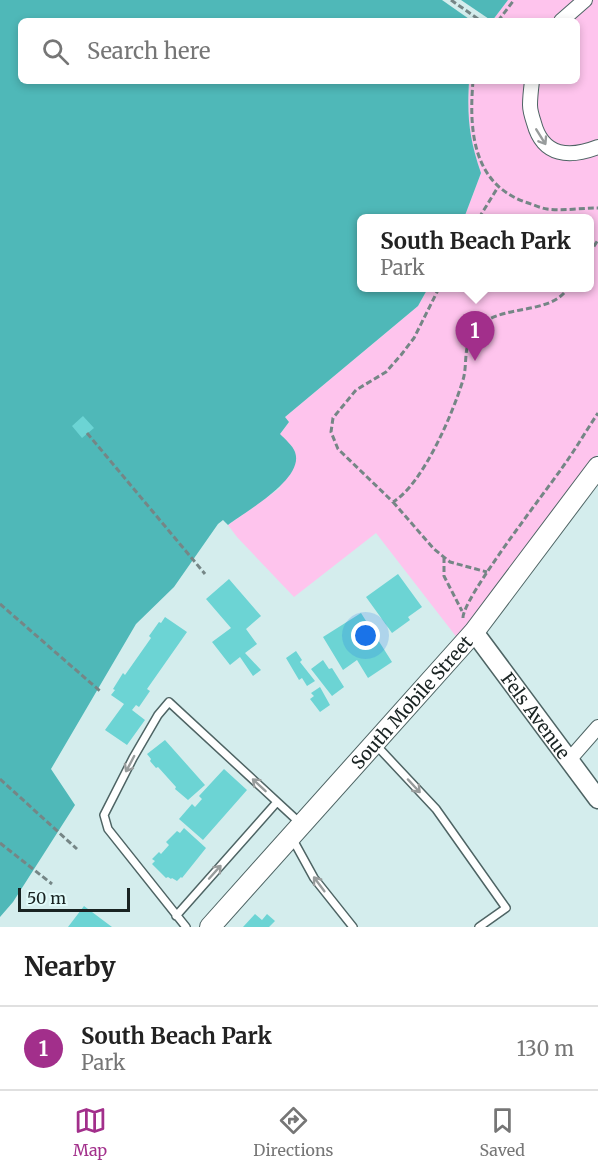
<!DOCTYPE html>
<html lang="en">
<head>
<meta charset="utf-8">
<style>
  :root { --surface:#fff; --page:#f6f6f6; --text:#222; --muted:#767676; --line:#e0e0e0; --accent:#a22f8b }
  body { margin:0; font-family:Merriweather,serif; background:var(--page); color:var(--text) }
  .scale { position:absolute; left:18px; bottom:15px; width:112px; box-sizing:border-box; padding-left:6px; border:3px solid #192322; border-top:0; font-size:16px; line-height:21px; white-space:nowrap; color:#192322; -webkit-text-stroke:4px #e1fbfa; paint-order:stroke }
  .you { position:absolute; left:366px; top:636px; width:21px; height:21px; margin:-15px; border:4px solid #fff; border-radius:50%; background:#1a73e8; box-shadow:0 0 0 9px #1a73e833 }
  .badge { display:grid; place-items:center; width:39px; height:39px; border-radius:50%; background:var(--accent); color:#fff; font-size:20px; font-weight:700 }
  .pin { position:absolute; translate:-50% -50px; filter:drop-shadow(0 2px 3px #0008) }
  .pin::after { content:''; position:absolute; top:32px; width:21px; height:18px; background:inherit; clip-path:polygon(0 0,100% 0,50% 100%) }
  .popup { position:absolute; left:357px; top:214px; width:237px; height:78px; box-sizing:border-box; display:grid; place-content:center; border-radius:9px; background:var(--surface); filter:drop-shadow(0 2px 4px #0005); font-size:20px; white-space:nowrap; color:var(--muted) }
  .popup b { font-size:22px; color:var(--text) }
  .popup::after { content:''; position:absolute; left:50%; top:100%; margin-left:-12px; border:12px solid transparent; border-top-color:var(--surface) }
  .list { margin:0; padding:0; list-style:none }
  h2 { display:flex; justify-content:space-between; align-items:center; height:78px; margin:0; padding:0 24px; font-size:26px }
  h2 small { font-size:20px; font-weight:400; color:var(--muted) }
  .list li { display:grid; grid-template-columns:39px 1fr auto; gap:18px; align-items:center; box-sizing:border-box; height:84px; padding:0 24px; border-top:2px solid var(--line) }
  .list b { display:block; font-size:22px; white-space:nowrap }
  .list p { margin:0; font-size:20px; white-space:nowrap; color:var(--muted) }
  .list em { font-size:20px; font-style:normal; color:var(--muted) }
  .icon { flex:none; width:33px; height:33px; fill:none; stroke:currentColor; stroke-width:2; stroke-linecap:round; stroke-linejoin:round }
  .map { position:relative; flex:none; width:598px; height:927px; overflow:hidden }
  .search { position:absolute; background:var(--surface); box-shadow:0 3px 9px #0003; left:18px; right:18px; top:18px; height:66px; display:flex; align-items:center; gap:15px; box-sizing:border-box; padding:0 21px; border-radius:9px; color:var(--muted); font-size:22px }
  .sheet { height:162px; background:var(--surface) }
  nav { display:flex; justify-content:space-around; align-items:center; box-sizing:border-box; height:84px; border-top:2px solid var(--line); background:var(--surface); font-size:16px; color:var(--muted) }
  nav a { display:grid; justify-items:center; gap:3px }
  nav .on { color:var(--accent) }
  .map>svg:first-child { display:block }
  .green { fill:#fec4ed }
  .water { fill:#4fb8b8 }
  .pier { fill:#d4eded }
  .building { fill:#6cd4d4 }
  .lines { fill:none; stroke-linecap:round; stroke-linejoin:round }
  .service-casing { stroke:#4e6464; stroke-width:10 }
  .minor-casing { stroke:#4e6464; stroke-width:16 }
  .tertiary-casing { stroke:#4e6464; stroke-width:21 }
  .secondary-casing { stroke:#4e6464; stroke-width:22 }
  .path { stroke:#758686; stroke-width:3; stroke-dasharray:6 3; stroke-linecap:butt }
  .service { stroke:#fff; stroke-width:7 }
  .minor { stroke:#fff; stroke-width:14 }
  .tertiary { stroke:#fff; stroke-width:18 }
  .secondary { stroke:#fff; stroke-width:20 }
  .oneway { stroke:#989c9c }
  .labels { text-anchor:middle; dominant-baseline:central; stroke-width:5; stroke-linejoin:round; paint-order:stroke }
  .street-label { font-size:18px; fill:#192322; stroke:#e1fbfa }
</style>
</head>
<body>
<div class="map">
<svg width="598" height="927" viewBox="0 0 598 927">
  <rect width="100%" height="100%" fill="#d4eded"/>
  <path class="green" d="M 508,0 L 598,0 L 598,454 L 527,550 L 458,639 L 376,533 L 294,597 L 237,537 L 228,525 L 280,488 L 280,434 L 289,422 L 285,417 L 418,306 L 428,288 L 589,288 L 589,218 L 464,218 L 481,173 C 469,138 467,117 469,81 L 577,81 L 577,21 L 492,21 Z"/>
  <path class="water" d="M 0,0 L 508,0 L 492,21 L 21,21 L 21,81 L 469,81 C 467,117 469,138 481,173 L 464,218 L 361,218 L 361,288 L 428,288 L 418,306 L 285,417 L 289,422 L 280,434 C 285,439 293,446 295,452 C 305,479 246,511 228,525 L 223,520 L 218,524 L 174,587 L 136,624 L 51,769 L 75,805 L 13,902 L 0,917 Z"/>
  <path class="pier" d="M 442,0 L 461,0 L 492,21 L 472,21 Z"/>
  <path class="building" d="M 83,416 L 94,428 L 82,438 L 72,426 Z
    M 398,574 L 422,607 L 408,617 L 410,620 L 392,633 L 366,597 Z
    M 229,579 L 261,616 L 246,629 L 257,644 L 245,653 L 261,670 L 253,676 L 240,657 L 230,665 L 212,642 L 231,628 L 206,599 Z
    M 361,613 L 392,662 L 368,678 L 357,660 L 343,670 L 323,637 Z
    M 165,617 L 187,632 L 147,689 L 150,691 L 139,707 L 136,705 L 132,710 L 145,720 L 127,745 L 105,730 L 124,704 L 111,695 L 115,690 L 113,689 L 123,673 L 125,675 L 151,638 L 149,636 L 159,622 L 161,623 Z
    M 296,651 L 302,660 L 300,662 L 315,681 L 307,686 L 302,678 L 299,680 L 286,658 Z
    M 323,660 L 329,669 L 332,668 L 344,687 L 332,696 L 311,669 Z
    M 320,687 L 330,705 L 320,712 L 310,699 L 314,696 L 311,693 Z
    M 165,740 L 205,785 L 188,800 L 175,789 L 176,787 L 158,767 L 156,768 L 150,761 L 151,759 L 147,754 Z
    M 224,769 L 247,790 L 203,840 L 179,819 L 192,804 L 195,807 L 202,799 L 199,796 Z
    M 184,828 L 206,848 L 182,878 L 181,877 L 177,881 L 172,878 L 171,879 L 168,877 L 166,878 L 152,864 L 155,861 L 152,859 L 159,852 L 161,854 L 169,845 L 166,842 L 177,831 L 180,833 Z
    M 84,906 L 112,927 L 68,927 Z
    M 255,914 L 262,920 L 267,914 L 275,921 L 269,927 L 243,927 Z"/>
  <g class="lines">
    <defs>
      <path id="service" d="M 376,745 L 436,809 L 506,908 L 479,927
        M 292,838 L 314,878 L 353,927
        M 176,916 L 277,802
        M 186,927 L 108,829 L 104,815 L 133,758 L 158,715 L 169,702 L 300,823"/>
      <path id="minor" d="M 561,21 L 585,0
        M 532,81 C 531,89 530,97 530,105 C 530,111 532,117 534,123 C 543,157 570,158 598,147
        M 569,760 L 598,727"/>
      <g id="tertiary">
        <path id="s1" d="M 474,632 L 598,799"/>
      </g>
      <g id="secondary">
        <path id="s2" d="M 210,927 L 474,632 L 598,467"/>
      </g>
    </defs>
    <use href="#service" class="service-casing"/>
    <use href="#minor" class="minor-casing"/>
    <use href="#tertiary" class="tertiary-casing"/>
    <use href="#secondary" class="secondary-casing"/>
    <path class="path" d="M 451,0 L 481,21
      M 498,21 L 514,0
      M 473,81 C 469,129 472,183 525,202 C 532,204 540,208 547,209 C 563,211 582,208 598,208
      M 479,218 L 498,187
      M 589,254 L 598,240
      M 439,288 L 414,338 L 401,355 L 386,372 L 356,390 L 333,418 L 331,432 L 338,449 L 393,502 C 423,484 453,413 463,380 C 467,367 464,350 470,339 C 488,299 547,320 568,288
      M 87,433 L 205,574
      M 393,502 L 434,549 L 450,562 L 487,572
      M 444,557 L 444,576 L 462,611
      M 0,604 L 100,691
      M 463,618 C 462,599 546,491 562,468 C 575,450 586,431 598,413
      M 0,779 L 77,849
      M 0,843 L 52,884"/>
    <use href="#service" class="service"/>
    <use href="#minor" class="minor"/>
    <use href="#tertiary" class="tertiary"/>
    <use href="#secondary" class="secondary"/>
  </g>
  <defs><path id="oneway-shaft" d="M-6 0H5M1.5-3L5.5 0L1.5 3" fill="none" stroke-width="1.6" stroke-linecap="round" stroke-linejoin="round" transform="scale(1.5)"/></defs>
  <g class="oneway">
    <use href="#oneway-shaft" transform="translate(541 137) rotate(58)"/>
    <use href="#oneway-shaft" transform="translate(130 764) rotate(118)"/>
    <use href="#oneway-shaft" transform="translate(259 785) rotate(-137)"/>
    <use href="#oneway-shaft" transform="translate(414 786) rotate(47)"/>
    <use href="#oneway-shaft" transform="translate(215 872) rotate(-48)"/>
    <use href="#oneway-shaft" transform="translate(319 884) rotate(-127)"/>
  </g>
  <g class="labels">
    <g class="street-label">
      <text stroke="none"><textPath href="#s2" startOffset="302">South Mobile Street</textPath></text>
      <text stroke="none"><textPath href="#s1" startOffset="104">Fels Avenue</textPath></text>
    </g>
  </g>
</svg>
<div class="scale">50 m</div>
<div class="you"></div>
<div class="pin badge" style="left:475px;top:361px">1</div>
<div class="popup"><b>South Beach Park</b>Park</div>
<div class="search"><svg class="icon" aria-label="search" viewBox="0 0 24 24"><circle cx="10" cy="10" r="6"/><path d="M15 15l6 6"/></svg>Search here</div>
</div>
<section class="sheet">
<h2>Nearby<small></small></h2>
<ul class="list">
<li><span class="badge">1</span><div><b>South Beach Park</b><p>Park</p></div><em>130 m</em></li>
</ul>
</section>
<nav>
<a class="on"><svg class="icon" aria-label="map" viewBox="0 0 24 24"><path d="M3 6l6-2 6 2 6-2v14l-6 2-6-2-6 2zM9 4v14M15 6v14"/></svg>Map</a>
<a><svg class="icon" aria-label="directions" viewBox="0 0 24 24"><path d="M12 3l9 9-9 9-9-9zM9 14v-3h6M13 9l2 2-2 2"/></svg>Directions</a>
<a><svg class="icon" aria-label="saved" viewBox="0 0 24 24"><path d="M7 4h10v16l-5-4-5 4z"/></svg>Saved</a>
</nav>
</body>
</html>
